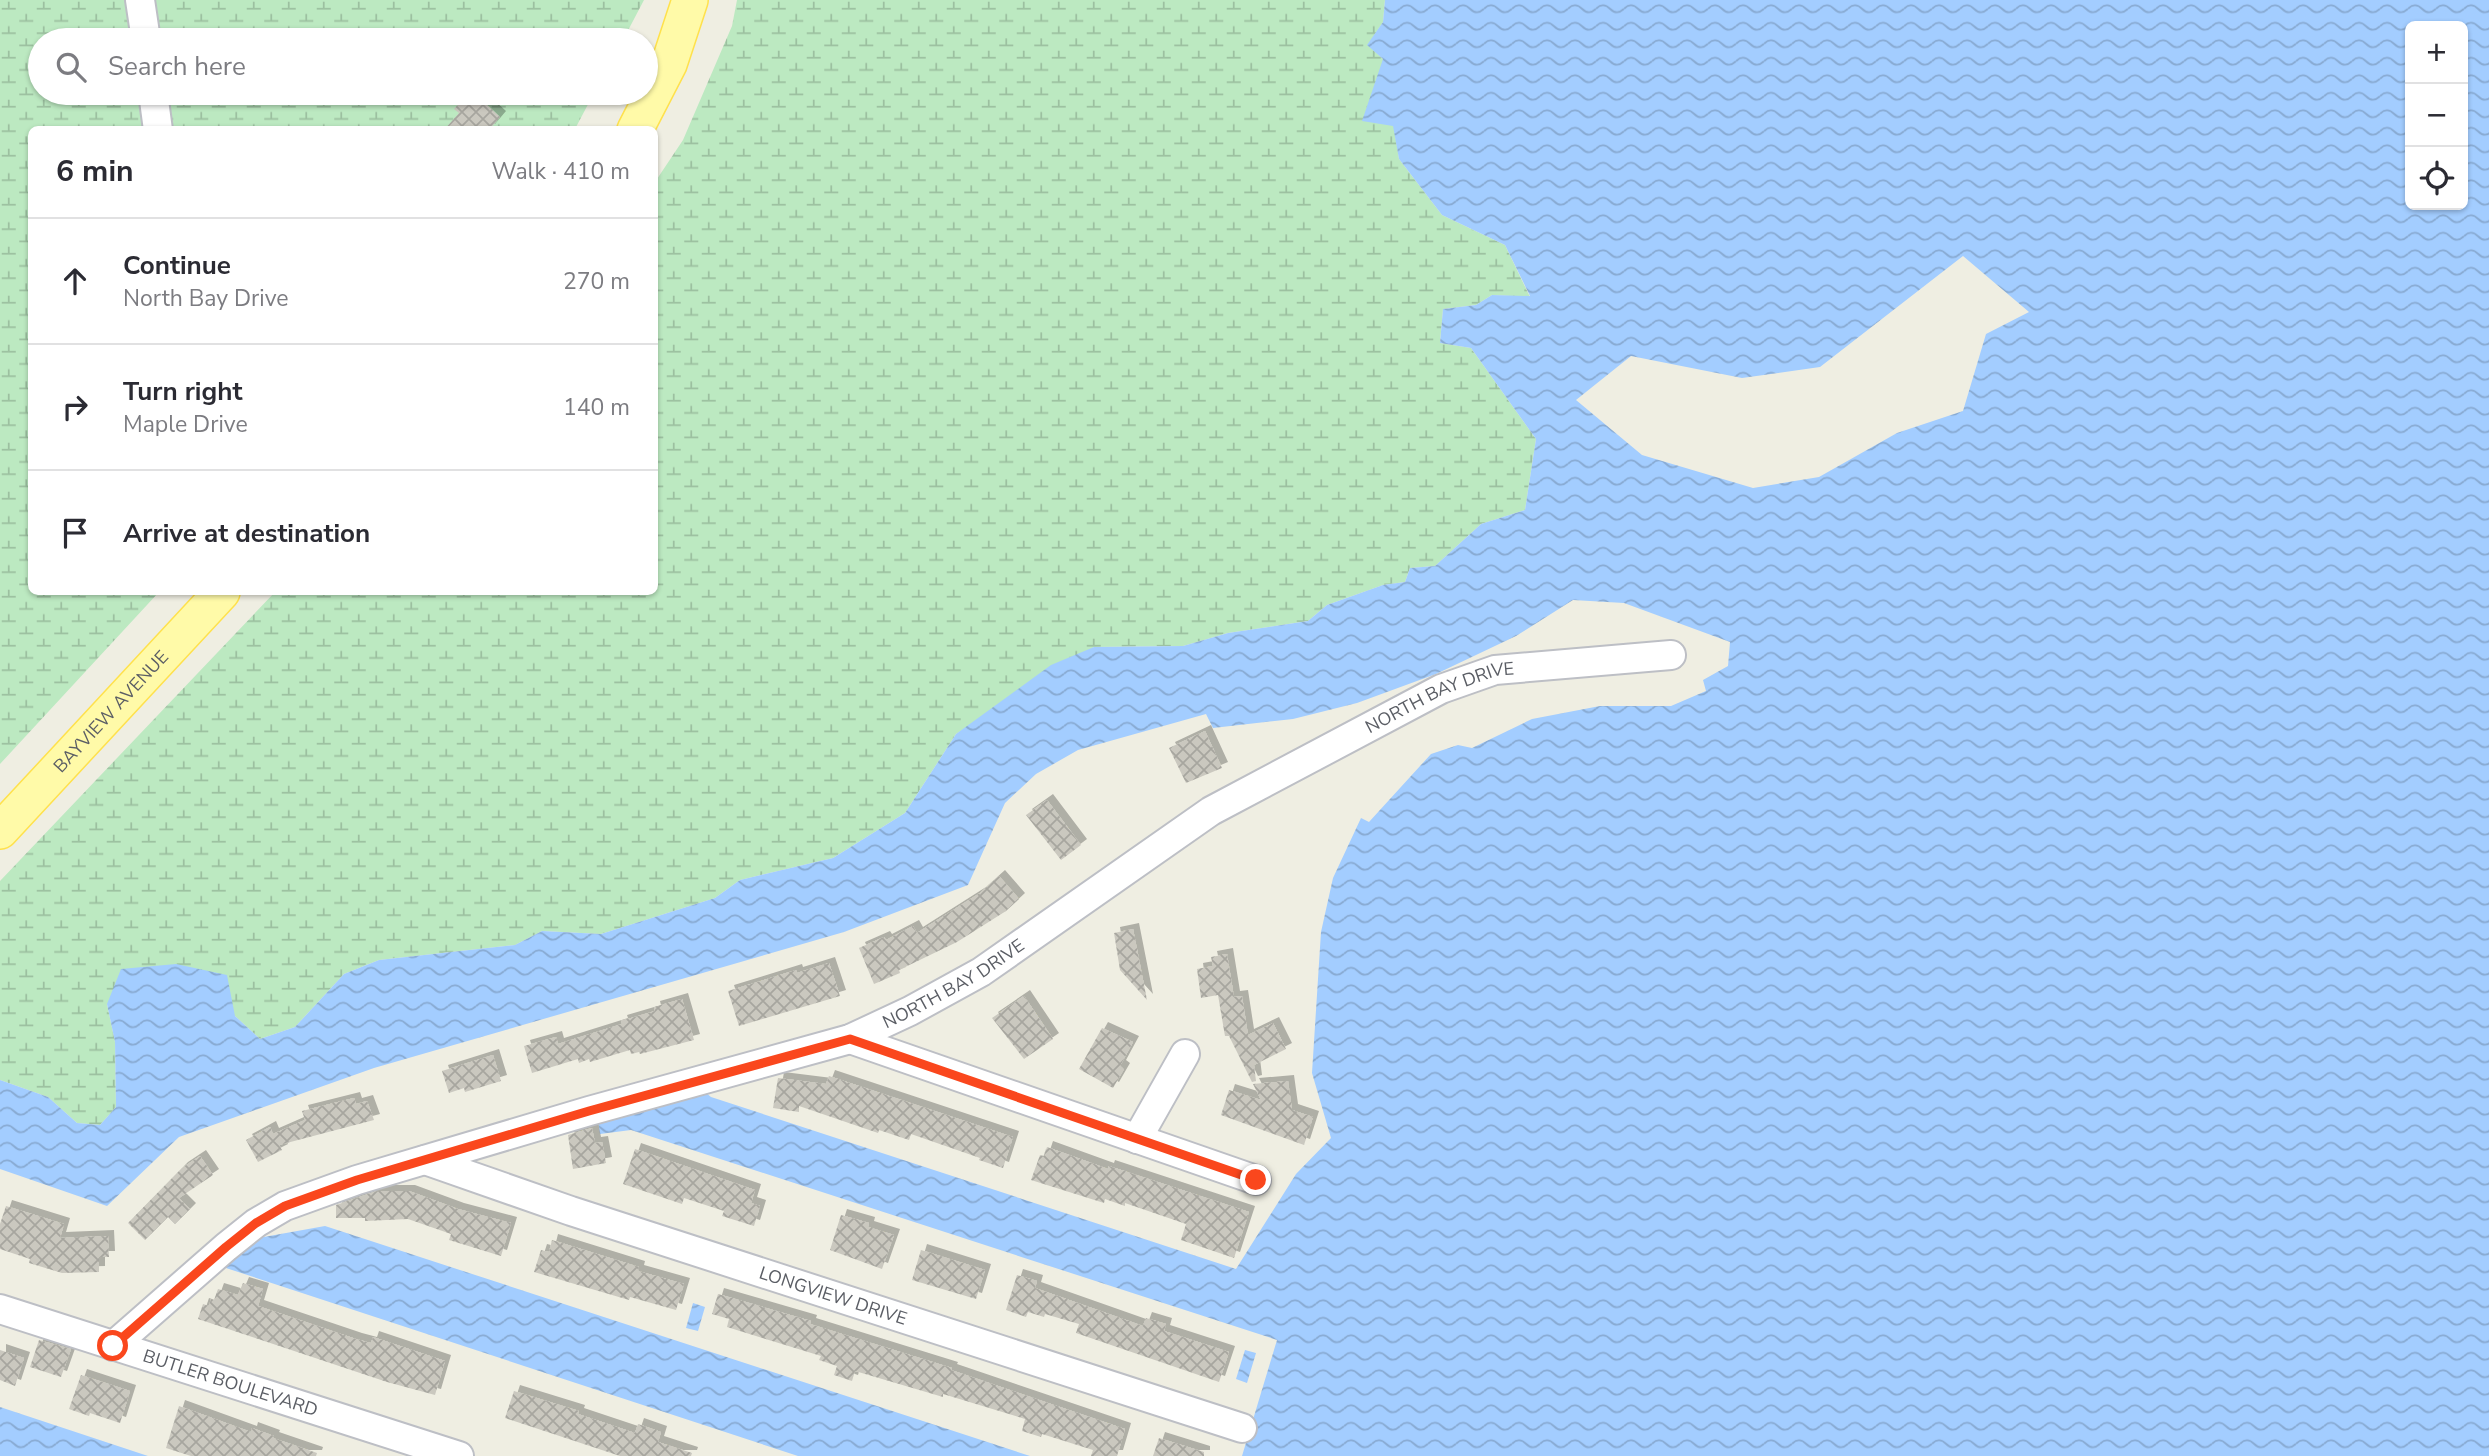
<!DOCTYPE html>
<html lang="en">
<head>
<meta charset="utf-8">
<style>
  :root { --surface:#fff; --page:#f7f7f7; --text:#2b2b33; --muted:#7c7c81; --line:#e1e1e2 }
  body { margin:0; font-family:"Nunito Sans",sans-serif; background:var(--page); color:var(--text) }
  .controls { position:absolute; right:21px; top:21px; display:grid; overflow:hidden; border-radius:10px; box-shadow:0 2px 5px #0004 }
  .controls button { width:63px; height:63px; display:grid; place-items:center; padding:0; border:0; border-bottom:2px solid var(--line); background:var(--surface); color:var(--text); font:35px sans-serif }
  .stop { position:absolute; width:21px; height:21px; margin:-16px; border:5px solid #fa471d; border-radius:50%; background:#fff }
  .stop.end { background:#fa471d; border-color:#fff; box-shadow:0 2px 7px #0008 }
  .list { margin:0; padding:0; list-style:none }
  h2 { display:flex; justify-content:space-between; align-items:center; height:91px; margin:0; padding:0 28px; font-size:30px }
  h2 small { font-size:23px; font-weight:400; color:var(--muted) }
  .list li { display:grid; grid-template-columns:46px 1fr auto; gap:21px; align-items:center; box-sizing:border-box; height:126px; padding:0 28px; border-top:2px solid var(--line) }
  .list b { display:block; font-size:26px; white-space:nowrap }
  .list p { margin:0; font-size:23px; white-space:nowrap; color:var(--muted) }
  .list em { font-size:23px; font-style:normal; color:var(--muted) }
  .icon { flex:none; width:38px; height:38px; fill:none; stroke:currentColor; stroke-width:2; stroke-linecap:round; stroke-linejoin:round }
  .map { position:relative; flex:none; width:2489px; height:1456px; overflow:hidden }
  .search { position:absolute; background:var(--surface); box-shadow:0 2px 5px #0004; left:28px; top:28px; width:630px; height:77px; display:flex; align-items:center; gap:18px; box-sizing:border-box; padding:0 24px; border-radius:38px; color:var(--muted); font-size:26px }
  .panel { position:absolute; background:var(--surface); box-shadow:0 2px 5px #0004; left:28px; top:126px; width:630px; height:469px; border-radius:10px }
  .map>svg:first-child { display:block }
  .wetland { fill:url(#wetland-marsh) }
  .water { fill:url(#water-waves); fill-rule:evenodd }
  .building { fill:url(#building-cross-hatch); filter:url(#shadow) }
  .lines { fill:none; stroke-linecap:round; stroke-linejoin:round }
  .minor-casing { stroke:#bdbfc5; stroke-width:32 }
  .major-casing { stroke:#ffe14c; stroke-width:38 }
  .minor { stroke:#fff; stroke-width:28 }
  .major { stroke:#fffaa8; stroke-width:35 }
  .route { stroke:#fa471d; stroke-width:9 }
  .labels { text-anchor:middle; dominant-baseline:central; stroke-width:6; stroke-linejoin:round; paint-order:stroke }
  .street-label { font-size:18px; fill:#5b5e65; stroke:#fff }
</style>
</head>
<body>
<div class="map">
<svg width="2489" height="1456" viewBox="0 0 2489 1456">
  <defs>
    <pattern id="wetland-marsh" width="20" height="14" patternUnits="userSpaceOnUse" patternTransform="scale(1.75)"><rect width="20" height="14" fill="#bce9c1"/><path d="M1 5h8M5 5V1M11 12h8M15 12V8" fill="none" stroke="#9cc0a0"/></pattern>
    <pattern id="water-waves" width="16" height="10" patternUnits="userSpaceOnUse" patternTransform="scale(1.75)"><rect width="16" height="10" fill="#a3cdff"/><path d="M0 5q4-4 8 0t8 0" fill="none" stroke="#88aad2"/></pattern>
    <pattern id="building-cross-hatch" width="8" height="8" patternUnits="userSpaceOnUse" patternTransform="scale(1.75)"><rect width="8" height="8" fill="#cac8bf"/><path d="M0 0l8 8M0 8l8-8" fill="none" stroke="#a7a69f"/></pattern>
    <filter id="shadow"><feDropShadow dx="6" dy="-6" stdDeviation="0" flood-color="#0004"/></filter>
  </defs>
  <rect width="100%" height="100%" fill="#efeee2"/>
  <path class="wetland" d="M 0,0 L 644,0 L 623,40 L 40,40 L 40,93 L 594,93 L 575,129 L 32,130 L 32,592 L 159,592 L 0,764 Z
    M 737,0 L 1385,0 L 1383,22 L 1368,45 L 1383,59 L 1399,159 L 1442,215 L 1505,245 L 1530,297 L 1492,295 L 1476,305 L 1443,309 L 1440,343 L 1471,348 L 1536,439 L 1525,510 L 1481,524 L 1435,566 L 1410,568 L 1405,582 L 1383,585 L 1327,605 L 1308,621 L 1228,633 L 1183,646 L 1094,647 L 956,734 L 905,813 L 833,858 L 740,880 L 715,898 L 601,934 L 542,931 L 515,945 L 379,960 L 344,974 L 295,1027 L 260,1039 L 235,1016 L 107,1004 L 115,1042 L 116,1107 L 100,1125 L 77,1123 L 48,1097 L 0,1080 L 0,881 L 275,592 L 654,592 L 655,182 L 683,140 L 732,26 Z"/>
  <path class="water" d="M 1385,0 L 2489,0 L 2489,1456 L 1242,1456 L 1277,1340 L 631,1130 L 600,1134 L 598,1120 L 705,1092 L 711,1097 L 1236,1269 L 1296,1174 L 1331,1138 L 1312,1073 L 1321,932 L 1333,878 L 1361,818 L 1369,822 L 1431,754 L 1458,745 L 1472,748 L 1532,719 L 1600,706 L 1671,706 L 1706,691 L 1703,680 L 1728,666 L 1730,642 L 1624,603 L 1573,600 L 1516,636 L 1436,674 L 1357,703 L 1293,719 L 1213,728 L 1206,714 L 1078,750 L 1036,774 L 1005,803 L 968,885 L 844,932 L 374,1068 L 179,1137 L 107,1206 L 0,1169 L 0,1080 L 48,1097 L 77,1123 L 100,1125 L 116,1107 L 115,1042 L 107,1004 L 121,969 L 176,964 L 227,975 L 235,1016 L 260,1039 L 295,1027 L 344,974 L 379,960 L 515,945 L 542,931 L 601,934 L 715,898 L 740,880 L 833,858 L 905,813 L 956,734 L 1051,665 L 1094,647 L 1183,646 L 1228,633 L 1308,621 L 1327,605 L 1383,585 L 1405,582 L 1410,568 L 1435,566 L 1481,524 L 1525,510 L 1536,439 L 1471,348 L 1440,343 L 1443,309 L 1476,305 L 1492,295 L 1530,296 L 1505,245 L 1442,215 L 1399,159 L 1393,126 L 1362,121 L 1383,59 L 1367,45 L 1383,22 ZM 2410,26 L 2463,26 L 2463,205 L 2410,205 ZM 1963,256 L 2029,312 L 1986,334 L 1963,411 L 1897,433 L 1819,477 L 1753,488 L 1642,455 L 1576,400 L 1631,356 L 1742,378 L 1820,367 Z
    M 325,1226 L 1030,1456 L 798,1456 L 226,1268 L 241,1241 Z
    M 693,1303 L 705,1307 L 698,1331 L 686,1328 Z
    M 1245,1350 L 1256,1353 L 1247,1383 L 1236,1379 Z
    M 0,1407 L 148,1456 L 0,1456 Z"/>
  <path class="building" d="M 469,93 L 474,93 L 500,117 L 489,130 L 444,130 L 459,113 L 454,109 Z
    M 1205,731 L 1222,768 L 1186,783 L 1169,748 Z
    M 1047,800 L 1081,845 L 1061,860 L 1026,815 Z
    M 999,876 L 1019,899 L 1006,911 L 957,942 L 899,970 L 900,973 L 874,984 L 859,948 L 884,937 L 886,940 L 913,926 L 917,933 L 980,893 Z
    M 1133,929 L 1147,1000 L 1120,970 L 1114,933 Z
    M 1227,954 L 1234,997 L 1242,996 L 1248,1035 L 1273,1023 L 1286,1049 L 1254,1065 L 1256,1081 L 1252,1082 L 1229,1036 L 1225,1036 L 1218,995 L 1201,998 L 1197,969 L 1213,966 L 1211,957 Z
    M 829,963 L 840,996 L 739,1026 L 728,991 L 796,970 L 797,973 Z
    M 1024,996 L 1053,1039 L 1024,1059 L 992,1018 Z
    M 682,999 L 694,1040 L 640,1054 L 639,1052 L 631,1054 L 630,1050 L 590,1062 L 589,1059 L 579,1063 L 578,1059 L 532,1073 L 524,1046 L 556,1037 L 558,1044 L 622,1024 L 621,1021 L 655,1011 L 654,1007 Z
    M 1102,1028 L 1133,1042 L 1120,1066 L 1124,1069 L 1113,1088 L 1079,1069 Z
    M 493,1055 L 501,1081 L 465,1092 L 464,1088 L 449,1093 L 442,1071 Z
    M 829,1076 L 1013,1137 L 1003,1168 L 979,1160 L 980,1158 L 911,1134 L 909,1140 L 879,1130 L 878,1133 L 799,1106 L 799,1112 L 773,1108 L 778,1078 L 826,1084 Z
    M 1288,1081 L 1292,1110 L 1313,1117 L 1304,1145 L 1221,1115 L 1229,1090 L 1261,1100 L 1253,1084 Z
    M 354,1098 L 356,1104 L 367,1101 L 374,1120 L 279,1145 L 282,1150 L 258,1162 L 246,1140 L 270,1127 L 273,1134 L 305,1120 L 302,1111 Z
    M 592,1128 L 595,1143 L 602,1142 L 606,1163 L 573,1169 L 568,1135 Z
    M 1047,1147 L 1108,1169 L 1109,1166 L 1249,1212 L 1234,1258 L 1181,1240 L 1186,1224 L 1125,1203 L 1125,1206 L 1105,1199 L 1104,1203 L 1031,1180 L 1040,1155 L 1044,1156 Z
    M 635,1149 L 755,1190 L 751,1203 L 760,1206 L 754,1226 L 722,1216 L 724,1211 L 684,1198 L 682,1204 L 623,1184 Z
    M 200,1156 L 213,1175 L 179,1198 L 190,1209 L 175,1224 L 168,1217 L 145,1240 L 128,1223 L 182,1168 Z
    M 377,1191 L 409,1191 L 458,1209 L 511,1223 L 501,1256 L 449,1240 L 451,1234 L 408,1219 L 365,1221 L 365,1218 L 336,1218 L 336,1205 Z
    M 6,1206 L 64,1224 L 60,1238 L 108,1236 L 109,1257 L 99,1257 L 99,1272 L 62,1273 L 29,1263 L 30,1259 L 0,1249 L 0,1224 Z
    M 841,1215 L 869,1223 L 868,1227 L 894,1235 L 882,1269 L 830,1250 Z
    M 552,1240 L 639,1267 L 638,1271 L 684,1284 L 676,1310 L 630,1297 L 629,1300 L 534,1272 L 541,1250 L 549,1252 Z
    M 921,1250 L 985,1270 L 976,1299 L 912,1280 Z
    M 1017,1275 L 1037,1281 L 1035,1288 L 1143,1326 L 1146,1318 L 1166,1324 L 1164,1331 L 1229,1352 L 1219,1382 L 1076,1333 L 1079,1324 L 1045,1314 L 1044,1317 L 1028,1312 L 1026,1317 L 1006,1310 Z
    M 243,1283 L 263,1289 L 258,1306 L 356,1339 L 371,1343 L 373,1337 L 445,1361 L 435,1395 L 387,1382 L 198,1319 L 203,1304 L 209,1306 L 211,1299 L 214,1300 L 218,1289 L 238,1295 Z
    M 718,1294 L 811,1321 L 810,1324 L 952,1368 L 951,1370 L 1125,1429 L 1117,1456 L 1091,1456 L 1093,1450 L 1042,1434 L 1041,1437 L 1022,1431 L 1025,1419 L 943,1394 L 943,1397 L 855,1371 L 852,1381 L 834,1375 L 837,1366 L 819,1360 L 821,1356 L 727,1327 L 729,1319 L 712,1314 Z
    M 39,1340 L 71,1349 L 61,1377 L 30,1367 Z
    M 0,1350 L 24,1358 L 15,1386 L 0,1380 Z
    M 81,1375 L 130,1391 L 120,1423 L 90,1413 L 89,1416 L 69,1409 Z
    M 514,1391 L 579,1411 L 578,1414 L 635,1433 L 638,1424 L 661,1432 L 658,1442 L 692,1453 L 691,1456 L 620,1456 L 505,1418 Z
    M 179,1406 L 251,1432 L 252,1428 L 274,1436 L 273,1438 L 317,1453 L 316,1456 L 191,1456 L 166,1448 Z
    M 1159,1438 L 1204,1452 L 1204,1456 L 1153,1456 Z"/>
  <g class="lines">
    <defs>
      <g id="minor">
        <path d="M 140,0 L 146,40"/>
        <path d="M 153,93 L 158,130"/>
        <path d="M 850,1039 L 1256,1180"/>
        <path d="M 1137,1139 L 1185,1054"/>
        <path id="s1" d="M 425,1160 L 571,1211 L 1242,1428"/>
        <path id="s2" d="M 0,1309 L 459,1456"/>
        <path id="s3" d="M 113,1346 L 226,1247 L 256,1223 L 285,1206 L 357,1180 L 589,1111 L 850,1039 L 910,1011 L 981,972 L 1211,811 L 1441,689 L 1495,670 L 1671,655"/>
      </g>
      <g id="major">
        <path d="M 635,130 L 669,64 L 690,0"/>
        <path id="s4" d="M 0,831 L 222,592"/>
      </g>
    </defs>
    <use href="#minor" class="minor-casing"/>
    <use href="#major" class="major-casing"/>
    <use href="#minor" class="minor"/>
    <use href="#major" class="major"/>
  </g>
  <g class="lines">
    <path class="route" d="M 113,1346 L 226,1247 L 256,1223 L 285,1206 L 357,1180 L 589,1111 L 850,1039 L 1256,1180"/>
  </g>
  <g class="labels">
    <g class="street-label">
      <text stroke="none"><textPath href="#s3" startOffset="1496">NORTH BAY DRIVE</textPath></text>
      <text stroke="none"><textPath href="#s4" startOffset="163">BAYVIEW AVENUE</textPath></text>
      <text stroke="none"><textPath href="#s3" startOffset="929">NORTH BAY DRIVE</textPath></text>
      <text stroke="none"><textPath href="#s1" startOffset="430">LONGVIEW DRIVE</textPath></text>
      <text stroke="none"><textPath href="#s2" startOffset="242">BUTLER BOULEVARD</textPath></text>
    </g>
  </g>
</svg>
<div class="controls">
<button>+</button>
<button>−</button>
<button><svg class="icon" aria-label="locate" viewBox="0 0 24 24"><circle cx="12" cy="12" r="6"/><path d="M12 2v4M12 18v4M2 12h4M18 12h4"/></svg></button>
</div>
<div class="stop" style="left:113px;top:1346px"></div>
<div class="stop end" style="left:1256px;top:1180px"></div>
<div class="search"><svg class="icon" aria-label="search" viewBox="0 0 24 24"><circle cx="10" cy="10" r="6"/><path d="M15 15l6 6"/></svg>Search here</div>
<section class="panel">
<h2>6 min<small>Walk · 410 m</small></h2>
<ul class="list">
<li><svg class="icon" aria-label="ahead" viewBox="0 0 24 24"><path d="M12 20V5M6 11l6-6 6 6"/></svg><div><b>Continue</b><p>North Bay Drive</p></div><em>270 m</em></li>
<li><svg class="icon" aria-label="right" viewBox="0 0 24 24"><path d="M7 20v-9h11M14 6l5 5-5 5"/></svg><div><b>Turn right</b><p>Maple Drive</p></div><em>140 m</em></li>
<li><svg class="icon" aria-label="arrive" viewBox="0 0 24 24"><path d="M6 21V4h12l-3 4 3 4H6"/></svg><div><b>Arrive at destination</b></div></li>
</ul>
</section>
</div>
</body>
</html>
